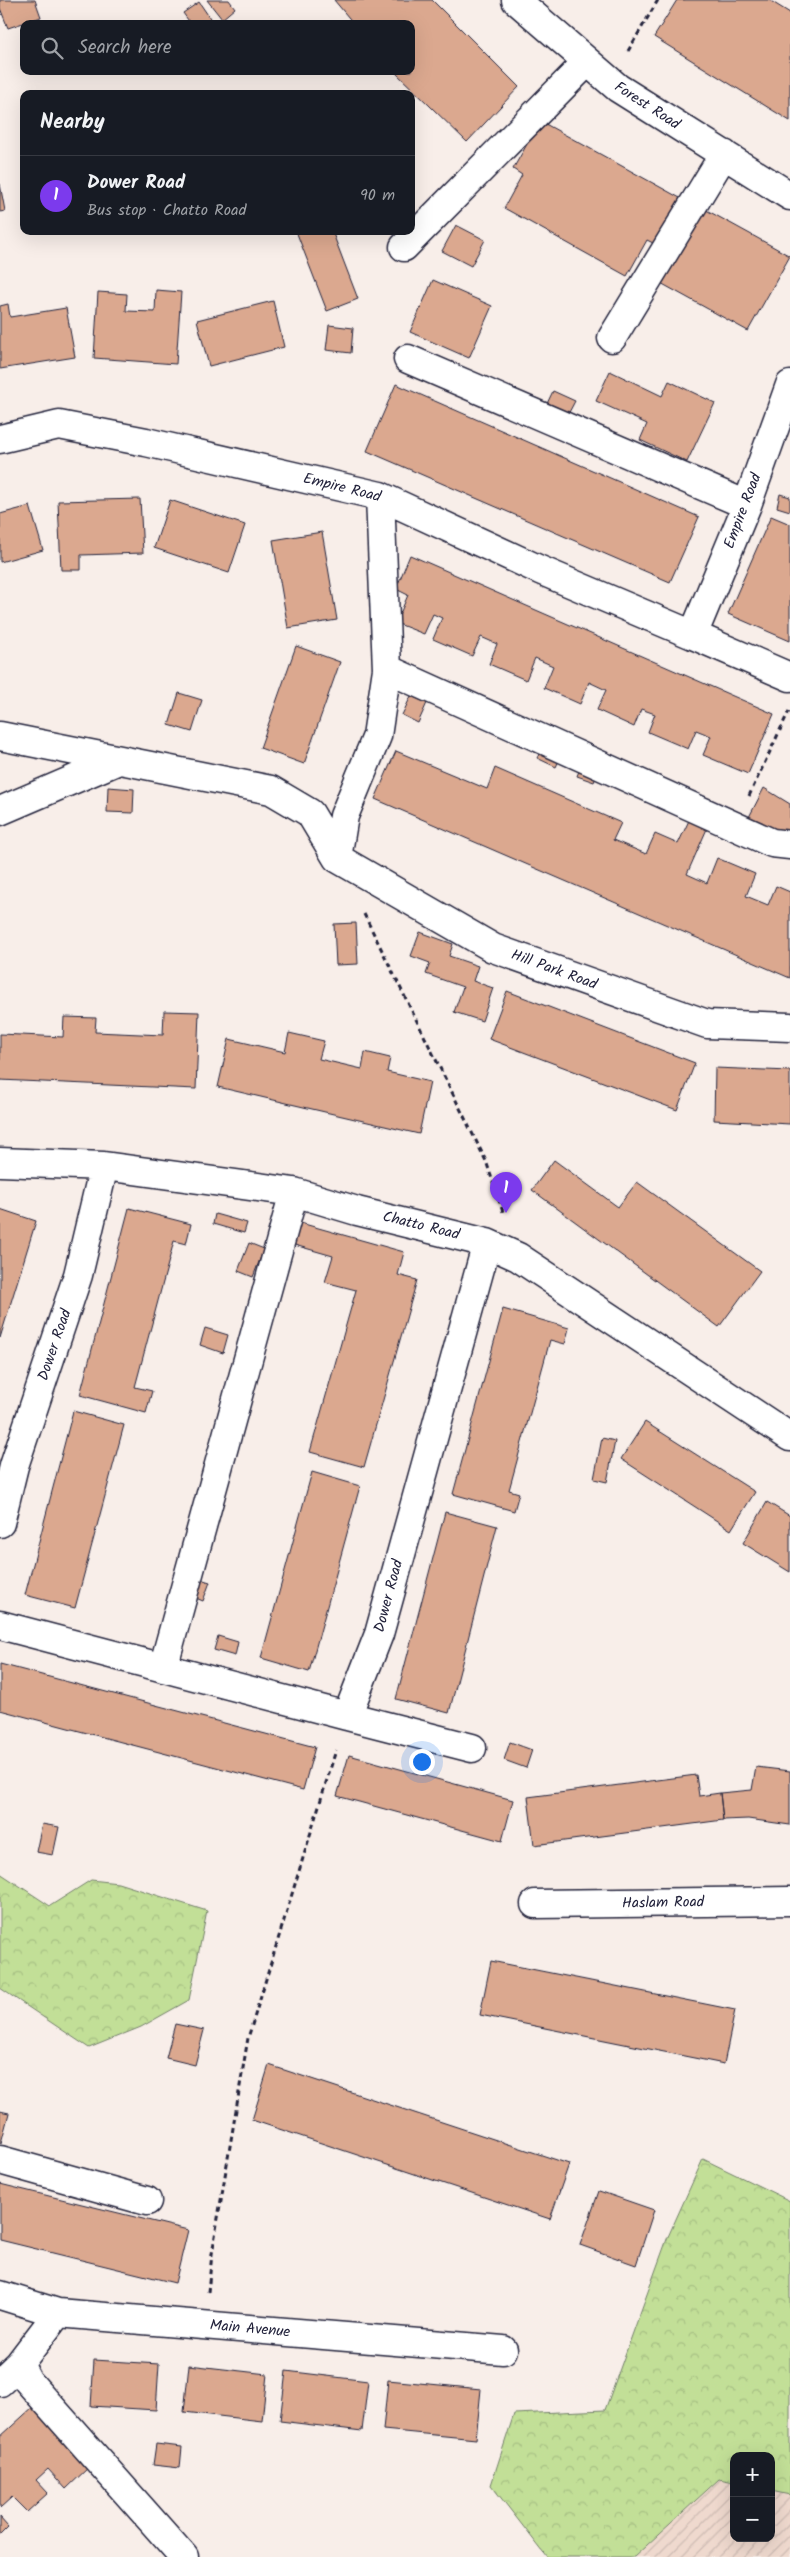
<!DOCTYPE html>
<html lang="en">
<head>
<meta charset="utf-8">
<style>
  :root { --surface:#171b24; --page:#20242c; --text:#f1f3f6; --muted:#9ea1a6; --line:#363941; --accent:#7c3aed }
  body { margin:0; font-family:Kalam,sans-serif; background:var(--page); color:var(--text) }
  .controls { position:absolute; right:15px; bottom:15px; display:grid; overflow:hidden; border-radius:10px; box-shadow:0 5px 20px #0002 }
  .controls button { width:45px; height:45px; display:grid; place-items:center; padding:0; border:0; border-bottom:1px solid var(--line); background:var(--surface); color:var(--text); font:25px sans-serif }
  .you { position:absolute; left:421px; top:1761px; width:18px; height:18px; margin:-12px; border:4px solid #fff; border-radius:50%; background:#1a73e8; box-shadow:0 0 0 8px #1a73e833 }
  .badge { display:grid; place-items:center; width:32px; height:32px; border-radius:50%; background:var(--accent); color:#fff; font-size:16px; font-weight:700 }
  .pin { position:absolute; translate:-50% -41px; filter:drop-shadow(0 1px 2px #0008) }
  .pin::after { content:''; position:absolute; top:26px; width:18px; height:15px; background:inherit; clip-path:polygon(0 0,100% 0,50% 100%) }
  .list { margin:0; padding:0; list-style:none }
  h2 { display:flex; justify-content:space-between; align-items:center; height:65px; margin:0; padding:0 20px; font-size:21px }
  h2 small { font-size:16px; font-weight:400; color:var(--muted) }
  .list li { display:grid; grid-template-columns:32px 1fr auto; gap:15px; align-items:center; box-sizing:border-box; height:80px; padding:0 20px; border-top:1px solid var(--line) }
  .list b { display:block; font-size:19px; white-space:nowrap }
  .list p { margin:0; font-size:16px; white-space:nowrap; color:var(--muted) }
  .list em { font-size:16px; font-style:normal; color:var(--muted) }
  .icon { flex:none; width:28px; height:28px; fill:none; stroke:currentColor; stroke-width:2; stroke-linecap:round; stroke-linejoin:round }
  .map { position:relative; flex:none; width:790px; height:2557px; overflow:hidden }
  .search { position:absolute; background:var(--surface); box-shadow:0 5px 20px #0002; left:20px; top:20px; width:395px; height:55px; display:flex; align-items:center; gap:12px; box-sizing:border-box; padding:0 18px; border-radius:10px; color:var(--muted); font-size:19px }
  .panel { position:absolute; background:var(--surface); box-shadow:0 5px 20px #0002; left:20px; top:90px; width:395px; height:145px; border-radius:10px }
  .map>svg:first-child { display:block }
  .industrial { fill:url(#industrial-furrows) }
  .forest { fill:url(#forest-crowns); stroke:#728069 }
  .building { fill:#dba88f; stroke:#22223b }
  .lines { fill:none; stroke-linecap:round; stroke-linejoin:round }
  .minor-casing { stroke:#22223b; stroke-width:31 }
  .path { stroke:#22223b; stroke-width:3; stroke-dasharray:5 4; stroke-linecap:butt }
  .minor { stroke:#fff; stroke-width:28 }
  .labels { text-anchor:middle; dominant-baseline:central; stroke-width:4; stroke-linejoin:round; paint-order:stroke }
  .street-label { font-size:15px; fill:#22223b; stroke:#fff }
</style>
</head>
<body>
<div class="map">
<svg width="790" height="2557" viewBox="0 0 790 2557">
  <defs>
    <pattern id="industrial-furrows" width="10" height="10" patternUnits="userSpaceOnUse" patternTransform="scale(1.25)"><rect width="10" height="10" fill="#efd9ce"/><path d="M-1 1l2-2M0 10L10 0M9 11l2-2" fill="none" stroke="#cdbab2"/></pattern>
    <pattern id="forest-crowns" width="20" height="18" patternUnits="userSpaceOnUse" patternTransform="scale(1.25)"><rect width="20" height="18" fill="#c2df97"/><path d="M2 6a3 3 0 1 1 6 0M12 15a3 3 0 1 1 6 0" fill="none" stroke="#a6bf83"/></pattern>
  </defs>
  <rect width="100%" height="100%" fill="#f8eee9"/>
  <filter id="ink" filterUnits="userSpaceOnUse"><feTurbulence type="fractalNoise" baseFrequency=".02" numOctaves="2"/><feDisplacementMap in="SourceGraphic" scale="10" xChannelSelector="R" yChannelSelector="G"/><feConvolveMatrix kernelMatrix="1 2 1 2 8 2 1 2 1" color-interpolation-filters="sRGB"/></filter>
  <g filter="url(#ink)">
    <path class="industrial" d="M 719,2479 L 734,2482 L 734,2538 L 771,2538 L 771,2491 L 790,2495 L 790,2557 L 634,2557 Z"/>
    <path class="forest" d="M 0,1873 L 50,1906 L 91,1880 L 118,1883 L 207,1911 L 189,2000 L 141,2027 L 89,2048 L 0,1988 Z
      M 703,2159 L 790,2201 L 790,2495 L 771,2491 L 771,2456 L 734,2456 L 734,2482 L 719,2479 L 634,2557 L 547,2557 L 491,2485 L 514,2414 L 605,2410 L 667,2239 Z"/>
    <path class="building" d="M 0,0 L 35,0 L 41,17 L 8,28 L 0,8 Z
      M 207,0 L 229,0 L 235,8 L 222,19 Z
      M 334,0 L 432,0 L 519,87 L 467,142 L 394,71 L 411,71 L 411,24 L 354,24 Z
      M 677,0 L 769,0 L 790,13 L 790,121 L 654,37 Z
      M 199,2 L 214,24 L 191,24 L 183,13 Z
      M 540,121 L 680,198 L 655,244 L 647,240 L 627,276 L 504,208 L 522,175 L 513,169 Z
      M 0,184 L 5,211 L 0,212 Z
      M 699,206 L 790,256 L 748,331 L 657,281 Z
      M 456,225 L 485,240 L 471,266 L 442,251 Z
      M 296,231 L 332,231 L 358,299 L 327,311 Z
      M 433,280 L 492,306 L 469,358 L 410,332 Z
      M 156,290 L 181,292 L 176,364 L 94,358 L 98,292 L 127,294 L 126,311 L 155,312 Z
      M 273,301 L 284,347 L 209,366 L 197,320 Z
      M 8,304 L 10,317 L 66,308 L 75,357 L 0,369 L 0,306 Z
      M 329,325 L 353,328 L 351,353 L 326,350 Z
      M 610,371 L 662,396 L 669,381 L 715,403 L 687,462 L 640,440 L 647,424 L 596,401 Z
      M 396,384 L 699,517 L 670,582 L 367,451 Z
      M 553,391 L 575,401 L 565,420 L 544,410 Z
      M 780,494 L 790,497 L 790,511 L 777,507 Z
      M 140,499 L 143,553 L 81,555 L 81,570 L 61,570 L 58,501 Z
      M 170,500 L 245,525 L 229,573 L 154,548 Z
      M 30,506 L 43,550 L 0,562 L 0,514 Z
      M 771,516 L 790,524 L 790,641 L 728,614 Z
      M 322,532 L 337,620 L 288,628 L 273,540 Z
      M 410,555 L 774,714 L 748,774 L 703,755 L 711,736 L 696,730 L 688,749 L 648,732 L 655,714 L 641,709 L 634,727 L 597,710 L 606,690 L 589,682 L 580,704 L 544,688 L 553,666 L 535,658 L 526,680 L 489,664 L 497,644 L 481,637 L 472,656 L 433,639 L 442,618 L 433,614 L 424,634 L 396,623 L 408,595 L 396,589 Z
      M 296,646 L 340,662 L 304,764 L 260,748 Z
      M 179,693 L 202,700 L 192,732 L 169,725 Z
      M 411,696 L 427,703 L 418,723 L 402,715 Z
      M 543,747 L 561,756 L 556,767 L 537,758 Z
      M 396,751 L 487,789 L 495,768 L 621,823 L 613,840 L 646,854 L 655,834 L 678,844 L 692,814 L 710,822 L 687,874 L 707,883 L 717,858 L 755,874 L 746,896 L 768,905 L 776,886 L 790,892 L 790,978 L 375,799 Z
      M 581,766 L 598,773 L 594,782 L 577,776 Z
      M 108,787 L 134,789 L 133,813 L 107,812 Z
      M 764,788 L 790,804 L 790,837 L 748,819 Z
      M 356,923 L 358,964 L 336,965 L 334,924 Z
      M 420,932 L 453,944 L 449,956 L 478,966 L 473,981 L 493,988 L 482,1021 L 454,1012 L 463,987 L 426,974 L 430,963 L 411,956 Z
      M 507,991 L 695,1063 L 677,1110 L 489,1039 Z
      M 164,1011 L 199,1012 L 196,1089 L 0,1080 L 0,1034 L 63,1037 L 64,1017 L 96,1018 L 95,1032 L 163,1035 Z
      M 289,1033 L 324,1041 L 319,1059 L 362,1069 L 365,1052 L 390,1058 L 387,1072 L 430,1082 L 419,1134 L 218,1087 L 229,1039 L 285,1052 Z
      M 715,1068 L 790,1071 L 790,1124 L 714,1120 Z
      M 554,1160 L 618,1207 L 637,1182 L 760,1271 L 719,1327 L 532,1190 Z
      M 129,1208 L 191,1224 L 186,1244 L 174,1241 L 135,1387 L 152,1391 L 146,1413 L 80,1395 Z
      M 0,1209 L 36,1221 L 0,1338 Z
      M 215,1214 L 247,1223 L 244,1233 L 213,1224 Z
      M 297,1222 L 404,1252 L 398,1275 L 417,1280 L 364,1467 L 310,1452 L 356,1290 L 325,1282 L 333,1256 L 291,1244 Z
      M 249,1243 L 264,1249 L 253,1277 L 238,1271 Z
      M 503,1309 L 569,1328 L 565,1344 L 550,1340 L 509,1490 L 519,1493 L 514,1511 L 453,1494 Z
      M 205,1328 L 228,1335 L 223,1353 L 200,1345 Z
      M 73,1411 L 124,1425 L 75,1608 L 25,1595 Z
      M 645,1422 L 755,1492 L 731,1530 L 621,1459 Z
      M 602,1438 L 615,1441 L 607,1482 L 594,1479 Z
      M 312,1472 L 360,1486 L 309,1672 L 261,1658 Z
      M 767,1502 L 790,1516 L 790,1572 L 743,1543 Z
      M 445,1512 L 497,1526 L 449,1713 L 396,1699 Z
      M 197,1578 L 210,1582 L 203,1601 L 191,1596 Z
      M 218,1636 L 238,1642 L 235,1656 L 214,1650 Z
      M 0,1664 L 315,1747 L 303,1790 L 0,1710 Z
      M 510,1742 L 532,1750 L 526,1768 L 504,1760 Z
      M 349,1755 L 513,1800 L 502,1841 L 337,1796 Z
      M 756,1767 L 790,1771 L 790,1825 L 748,1819 L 723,1820 L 720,1793 L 752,1790 Z
      M 696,1775 L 699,1796 L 720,1793 L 723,1820 L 534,1845 L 528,1797 Z
      M 42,1824 L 59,1827 L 53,1855 L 36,1852 Z
      M 491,1961 L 735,2010 L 724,2064 L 480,2015 Z
      M 175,2024 L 204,2030 L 195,2065 L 166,2058 Z
      M 269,2065 L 569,2164 L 550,2219 L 252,2120 Z
      M 0,2111 L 9,2113 L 1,2143 L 0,2143 Z
      M 0,2184 L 188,2230 L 175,2283 L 0,2240 Z
      M 599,2191 L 654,2210 L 636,2265 L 580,2245 Z
      M 94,2360 L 159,2364 L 156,2410 L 91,2406 Z
      M 189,2365 L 267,2374 L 262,2421 L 184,2412 Z
      M 286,2371 L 368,2381 L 362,2431 L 280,2421 Z
      M 388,2380 L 481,2389 L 476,2439 L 383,2430 Z
      M 34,2406 L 90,2466 L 66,2489 L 48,2469 L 36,2480 L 48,2493 L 27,2512 L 12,2497 L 0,2508 L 0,2437 Z
      M 156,2444 L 182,2447 L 180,2468 L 153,2465 Z
      M 0,2518 L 8,2527 L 0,2535 Z"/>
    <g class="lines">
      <defs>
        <path id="minor" d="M 516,0 L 618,88 L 790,196
          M 404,247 L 587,62
          M 612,338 L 724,154
          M 408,359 L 747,505
          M 0,439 L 59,425 L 146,442 L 380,496 L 540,570 L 693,635 L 747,505 L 790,385
          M 693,635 L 790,677
          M 387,669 L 772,843 L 790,845
          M 0,736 L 271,790 L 310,813 L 337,858 L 493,948 L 707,1024 L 790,1027
          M 0,811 L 119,760
          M 337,858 L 344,816 L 377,736 L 387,669 L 380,496
          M 0,1162 L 104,1166 L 294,1192 L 357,1211 L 487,1243 L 518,1257 L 790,1437
          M 0,1523 L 14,1466 L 78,1275 L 104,1166
          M 0,1625 L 347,1716 L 379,1634 L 487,1243
          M 163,1668 L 294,1192
          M 347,1716 L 472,1748
          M 535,1904 L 790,1901
          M 0,2160 L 147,2201
          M 0,2295 L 58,2313 L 503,2350
          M 19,2364 L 28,2381 L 184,2557
          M 0,2382 L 19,2364 L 58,2313"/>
      </defs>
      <use href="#minor" class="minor-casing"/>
      <path class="path" d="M 628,51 L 658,0
        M 749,796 L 789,711
        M 364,914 L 486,1161 L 503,1212
        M 208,2292 L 212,2254 L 248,2038 L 336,1750"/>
      <use href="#minor" class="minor"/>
    </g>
  </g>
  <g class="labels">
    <g class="street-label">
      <text transform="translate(647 106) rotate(33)">Forest Road</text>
      <text transform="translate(342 488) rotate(14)">Empire Road</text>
      <text transform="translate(743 511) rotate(-69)">Empire Road</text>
      <text transform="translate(554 970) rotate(20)">Hill Park Road</text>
      <text transform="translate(421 1226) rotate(14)">Chatto Road</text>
      <text transform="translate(55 1345) rotate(-71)">Dower Road</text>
      <text transform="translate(389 1596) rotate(-75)">Dower Road</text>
      <text transform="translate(663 1903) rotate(-1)">Haslam Road</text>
      <text transform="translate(250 2329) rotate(5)">Main Avenue</text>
    </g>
  </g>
</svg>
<div class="controls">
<button>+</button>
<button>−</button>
</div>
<div class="you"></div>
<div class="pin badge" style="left:506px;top:1213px">1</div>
<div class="search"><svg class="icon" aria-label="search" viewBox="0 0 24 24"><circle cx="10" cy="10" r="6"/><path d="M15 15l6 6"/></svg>Search here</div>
<section class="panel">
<h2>Nearby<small></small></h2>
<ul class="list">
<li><span class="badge">1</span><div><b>Dower Road</b><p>Bus stop · Chatto Road</p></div><em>90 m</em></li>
</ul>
</section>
</div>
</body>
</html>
